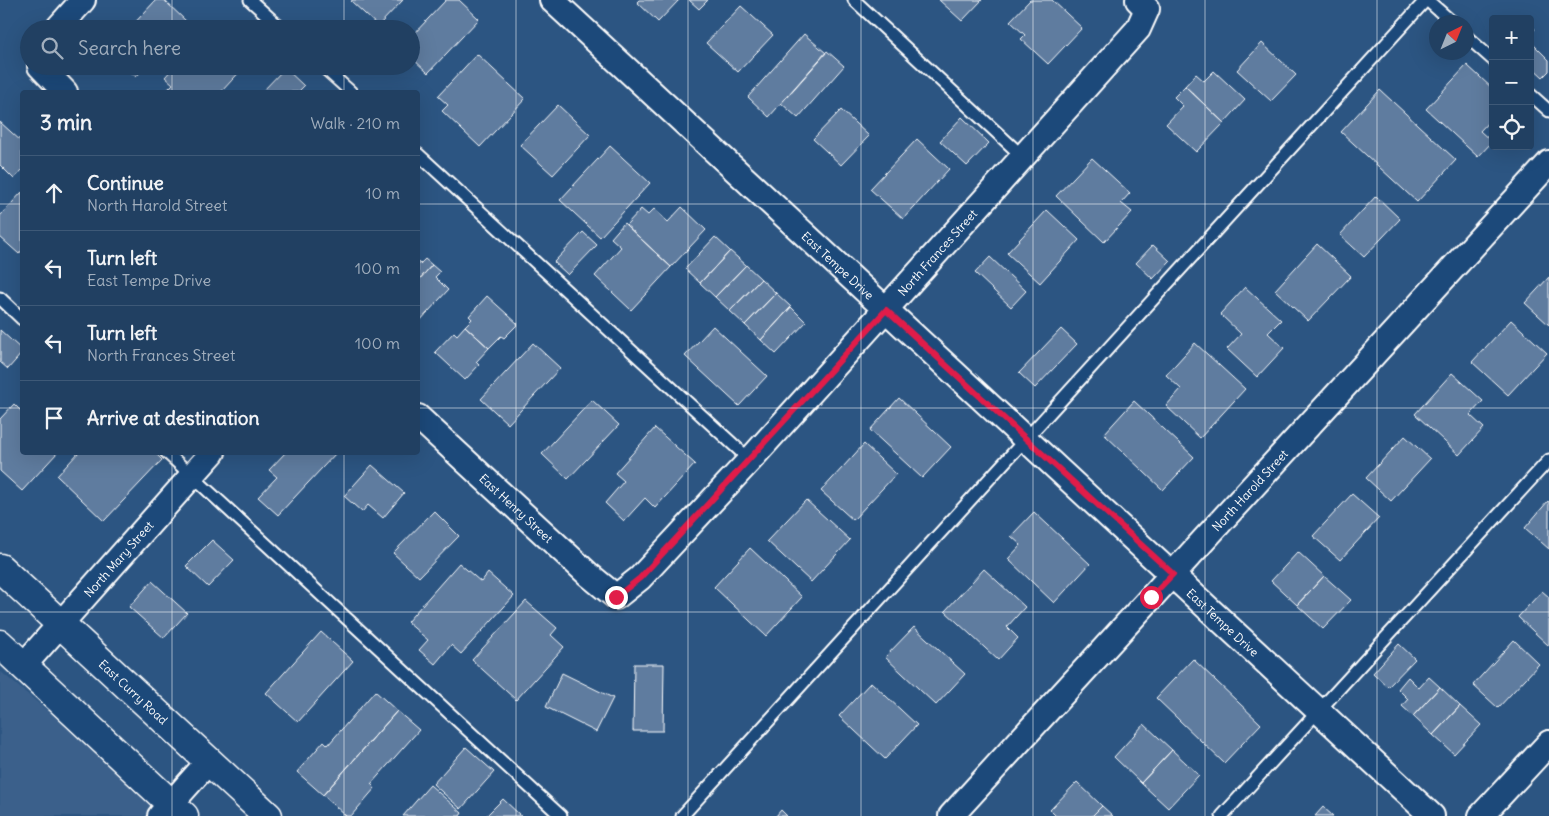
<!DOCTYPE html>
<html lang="en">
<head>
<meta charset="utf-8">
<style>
  :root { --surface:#214062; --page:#2d4b6b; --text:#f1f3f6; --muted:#a2afbe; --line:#3e5977 }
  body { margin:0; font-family:Delius,sans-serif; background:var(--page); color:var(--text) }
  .controls { position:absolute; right:15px; top:15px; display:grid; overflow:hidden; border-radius:5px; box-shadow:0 5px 20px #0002 }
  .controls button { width:45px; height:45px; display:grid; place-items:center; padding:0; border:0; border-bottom:1px solid var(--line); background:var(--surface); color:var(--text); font:25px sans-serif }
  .compass { position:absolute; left:1429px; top:15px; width:45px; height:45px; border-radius:50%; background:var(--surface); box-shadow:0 5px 20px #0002; rotate:43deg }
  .stop { position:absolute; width:15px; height:15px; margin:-11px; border:4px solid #e11d48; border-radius:50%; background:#fff }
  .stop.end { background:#e11d48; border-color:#fff; box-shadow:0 1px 5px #0008 }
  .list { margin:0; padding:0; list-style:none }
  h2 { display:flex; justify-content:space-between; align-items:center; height:65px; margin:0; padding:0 20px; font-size:21px }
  h2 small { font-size:16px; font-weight:400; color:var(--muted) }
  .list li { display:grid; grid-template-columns:32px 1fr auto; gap:15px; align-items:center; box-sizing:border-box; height:75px; padding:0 20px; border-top:1px solid var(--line) }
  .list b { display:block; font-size:19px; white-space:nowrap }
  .list p { margin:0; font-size:16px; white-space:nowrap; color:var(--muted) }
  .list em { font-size:16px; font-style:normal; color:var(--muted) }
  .icon { flex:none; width:28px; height:28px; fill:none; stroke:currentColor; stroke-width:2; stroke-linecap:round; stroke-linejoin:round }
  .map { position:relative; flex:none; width:1549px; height:816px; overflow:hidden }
  .search { position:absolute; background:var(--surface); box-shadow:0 5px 20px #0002; left:20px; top:20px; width:400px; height:55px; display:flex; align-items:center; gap:12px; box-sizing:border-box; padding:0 18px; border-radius:28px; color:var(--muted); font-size:19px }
  .panel { position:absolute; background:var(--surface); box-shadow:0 5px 20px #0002; left:20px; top:90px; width:400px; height:365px; border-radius:5px }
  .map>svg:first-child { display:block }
  .built { fill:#3b618b }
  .building { fill:#5e7c9f; stroke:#fff }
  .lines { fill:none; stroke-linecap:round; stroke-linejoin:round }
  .service-casing { stroke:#fff; stroke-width:15 }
  .minor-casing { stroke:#fff; stroke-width:28 }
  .primary-casing { stroke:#fff; stroke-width:31 }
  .service { stroke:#1f4a7a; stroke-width:11 }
  .minor { stroke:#1f4a7a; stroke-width:24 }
  .primary { stroke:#1f4a7a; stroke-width:28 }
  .route { stroke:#e11d48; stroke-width:6 }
  .grid { fill:none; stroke:#fff; stroke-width:1; stroke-opacity:0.55 }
  .labels { text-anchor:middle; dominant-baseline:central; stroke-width:4; stroke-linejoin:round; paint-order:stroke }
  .street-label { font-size:12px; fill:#fff; stroke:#1f4a7a }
</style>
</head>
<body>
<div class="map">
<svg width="1549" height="816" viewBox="0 0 1549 816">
  <rect width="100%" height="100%" fill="#2c5582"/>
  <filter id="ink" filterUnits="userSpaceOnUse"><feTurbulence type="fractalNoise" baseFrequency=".02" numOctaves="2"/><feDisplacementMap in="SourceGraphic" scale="10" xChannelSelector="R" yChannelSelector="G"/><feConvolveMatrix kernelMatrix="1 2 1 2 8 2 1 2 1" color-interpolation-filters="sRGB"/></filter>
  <g filter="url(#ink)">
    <path class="built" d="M 0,671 L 56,718 L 161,816 L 0,816 Z"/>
    <path class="building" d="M 156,0 L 164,0 L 187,22 L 181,29 L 129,29 Z
      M 353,0 L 403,0 L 378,26 L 351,1 Z
      M 446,0 L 459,0 L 479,19 L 428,73 L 411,57 L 411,37 Z
      M 639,0 L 679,0 L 658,22 L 637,2 Z
      M 689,0 L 708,0 L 699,9 Z
      M 939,0 L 982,0 L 962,21 Z
      M 1030,0 L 1052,0 L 1082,28 L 1048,64 L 1021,39 L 1025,35 L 1010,21 Z
      M 741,6 L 773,35 L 738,72 L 706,43 Z
      M 1530,25 L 1535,29 L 1530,35 Z
      M 804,34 L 826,53 L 769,117 L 748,97 Z
      M 1262,43 L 1296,75 L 1271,101 L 1237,70 Z
      M 1534,45 L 1549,60 L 1549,71 L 1543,77 L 1530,65 L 1530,49 Z
      M 827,51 L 844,66 L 798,118 L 781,103 Z
      M 477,54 L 525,99 L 480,147 L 442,111 L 448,105 L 438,96 Z
      M 1467,65 L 1493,89 L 1493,117 L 1480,131 L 1492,142 L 1478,157 L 1426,109 Z
      M 124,66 L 146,66 L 136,77 Z
      M 175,66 L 245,66 L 221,92 L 165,92 L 173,84 L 165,77 Z
      M 285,68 L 304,86 L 298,92 L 262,92 Z
      M 1214,71 L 1245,100 L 1224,123 L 1185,86 L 1196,74 L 1204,81 Z
      M 1185,86 L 1224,123 L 1196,152 L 1166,124 L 1183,106 L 1174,97 Z
      M 1380,90 L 1456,160 L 1417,202 L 1341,132 Z
      M 558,105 L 590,135 L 553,175 L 520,145 Z
      M 841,110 L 869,136 L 841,165 L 813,139 Z
      M 962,117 L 989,143 L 967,166 L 940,141 Z
      M 0,122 L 22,142 L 22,170 L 14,179 L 0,165 Z
      M 917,139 L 949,169 L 903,219 L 870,189 Z
      M 610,146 L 650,183 L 600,237 L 560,200 Z
      M 1092,158 L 1130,193 L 1121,203 L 1132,212 L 1104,242 L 1056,196 Z
      M 22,192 L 22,250 L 19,254 L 0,237 L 0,216 Z
      M 1376,196 L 1400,219 L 1364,257 L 1340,235 Z
      M 682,207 L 706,230 L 671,267 L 626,225 L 641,209 L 648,215 L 654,209 L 668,222 Z
      M 1047,210 L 1079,240 L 1040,283 L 1007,253 Z
      M 624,223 L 671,267 L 631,310 L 595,276 L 621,247 L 611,238 Z
      M 583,232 L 597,245 L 568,275 L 554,262 Z
      M 715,237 L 730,251 L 700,283 L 685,269 Z
      M 1317,244 L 1351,276 L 1308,321 L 1275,290 Z
      M 1153,245 L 1170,261 L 1153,279 L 1136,263 Z
      M 730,251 L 746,265 L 715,297 L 700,283 Z
      M 990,257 L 1026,291 L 1011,307 L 975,273 Z
      M 425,259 L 432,265 L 418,281 L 418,261 L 420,264 Z
      M 432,265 L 440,272 L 435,277 L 448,290 L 418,323 L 418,281 Z
      M 746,265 L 761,279 L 730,311 L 715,297 Z
      M 1549,277 L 1549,325 L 1525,303 Z
      M 761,279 L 776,293 L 745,325 L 730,311 Z
      M 1245,287 L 1281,320 L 1268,333 L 1284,348 L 1257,377 L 1227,349 L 1241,334 L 1220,314 Z
      M 776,293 L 791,307 L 761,340 L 745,325 Z
      M 487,296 L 518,324 L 504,338 L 501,336 L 489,348 L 465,326 L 472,319 L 469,316 Z
      M 791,307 L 806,322 L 776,354 L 761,340 Z
      M 1511,320 L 1547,353 L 1508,395 L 1472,362 Z
      M 465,326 L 489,348 L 476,362 L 479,365 L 465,380 L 435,352 L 454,332 L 457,335 Z
      M 713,326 L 767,376 L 739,406 L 685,356 Z
      M 1061,329 L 1077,344 L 1035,388 L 1019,373 Z
      M 0,330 L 22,350 L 22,353 L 8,369 L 0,362 Z
      M 533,343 L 560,368 L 508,424 L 481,399 Z
      M 1195,343 L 1245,389 L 1200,438 L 1166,406 L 1181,389 L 1166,375 Z
      M 1452,373 L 1483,401 L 1470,415 L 1484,428 L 1459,455 L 1415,414 Z
      M 899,398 L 951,447 L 922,478 L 870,430 Z
      M 592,400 L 619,425 L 568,479 L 542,454 Z
      M 1134,401 L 1194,457 L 1163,490 L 1104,434 Z
      M 14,404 L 22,412 L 22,452 L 58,452 L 22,491 L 0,471 L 0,419 Z
      M 655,428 L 695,464 L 655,508 L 645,498 L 624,521 L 605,503 L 624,481 L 615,473 Z
      M 1405,436 L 1430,459 L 1391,501 L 1366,478 Z
      M 864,444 L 896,474 L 853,520 L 821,491 Z
      M 79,452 L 154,452 L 162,460 L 104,521 L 57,476 Z
      M 286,452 L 337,452 L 278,515 L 258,497 L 277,477 L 269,470 Z
      M 372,465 L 404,493 L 383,518 L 368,505 L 362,512 L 344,496 Z
      M 1352,494 L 1379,518 L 1340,560 L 1313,536 Z
      M 806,500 L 850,540 L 811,582 L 767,541 Z
      M 1548,501 L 1549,502 L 1549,549 L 1525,528 Z
      M 434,511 L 459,536 L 419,577 L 393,553 Z
      M 1034,512 L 1090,564 L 1054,603 L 1008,559 L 1021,545 L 1011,536 Z
      M 212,540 L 234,560 L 208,587 L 186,566 Z
      M 750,548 L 802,597 L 766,636 L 714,587 Z
      M 1298,552 L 1324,576 L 1297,605 L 1271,581 Z
      M 459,563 L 481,582 L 488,573 L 514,596 L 461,654 L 451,645 L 435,664 L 419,650 L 428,640 L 407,622 Z
      M 984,569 L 1025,607 L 1007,627 L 1018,638 L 998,660 L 945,611 Z
      M 1324,576 L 1351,600 L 1323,629 L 1297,605 Z
      M 152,581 L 187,613 L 164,638 L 129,607 Z
      M 1542,591 L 1549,597 L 1549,646 L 1518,617 Z
      M 526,601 L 557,628 L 551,635 L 564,647 L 516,700 L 472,660 Z
      M 914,627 L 965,674 L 936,705 L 885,657 Z
      M 321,632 L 353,661 L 298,722 L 266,693 Z
      M 1514,640 L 1539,664 L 1498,708 L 1473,685 Z
      M 1399,644 L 1415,659 L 1388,687 L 1373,673 Z
      M 1193,659 L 1261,724 L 1224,763 L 1156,698 Z
      M 634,664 L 664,664 L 663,731 L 633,731 Z
      M 562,673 L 613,698 L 596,732 L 546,707 Z
      M 1408,677 L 1419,688 L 1429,677 L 1440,687 L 1413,716 L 1402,706 L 1408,699 L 1398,689 Z
      M 871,682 L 917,725 L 885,759 L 839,716 Z
      M 1440,687 L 1460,706 L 1433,735 L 1413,716 Z
      M 375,691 L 397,711 L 323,795 L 297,772 L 324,741 L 328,745 Z
      M 1460,706 L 1481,725 L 1454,754 L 1433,735 Z
      M 397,711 L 419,730 L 371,784 L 375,788 L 351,816 L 346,816 L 323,795 Z
      M 1144,724 L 1172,750 L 1141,783 L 1114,757 Z
      M 466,747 L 494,772 L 461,809 L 433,784 Z
      M 1172,750 L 1199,775 L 1168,808 L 1141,783 Z
      M 1077,782 L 1102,806 L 1092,816 L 1056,816 L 1050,810 Z
      M 430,785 L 462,813 L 460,816 L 403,816 Z
      M 503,799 L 521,816 L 486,816 Z
      M 1102,806 L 1113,816 L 1092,816 Z
      M 1323,807 L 1333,816 L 1315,816 Z
      M 781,810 L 787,816 L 776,816 Z"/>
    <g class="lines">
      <defs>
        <path id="service" d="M 250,0 L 282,29
          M 854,0 L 1022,156
          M 1427,0 L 1452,22
          M 1466,36 L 1493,60
          M 322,66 L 351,92
          M 1530,94 L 1549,111
          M 418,154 L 750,460
          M 0,298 L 22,319
          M 166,452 L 561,816
          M 682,816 L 1426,0
          M 1222,816 L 1549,460"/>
        <g id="minor">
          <path id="s1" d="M 552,0 L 1432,816"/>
          <path d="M 57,29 L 83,0"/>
          <path d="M 40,66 L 65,92"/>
          <path id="s2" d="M 418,417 L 588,574 L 616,597 L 640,578 L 750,460 L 1138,29 L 1147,9 L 1138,0"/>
          <path id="s3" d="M 24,665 L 213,452"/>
          <path d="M 160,816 L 209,761"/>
          <path id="s4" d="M 951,816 L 1549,163"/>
          <path d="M 1481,816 L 1549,743"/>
        </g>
        <g id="primary">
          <path id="s5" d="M 0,568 L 268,816"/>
          <path d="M 0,644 L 184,816"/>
        </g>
      </defs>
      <use href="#service" class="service-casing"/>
      <use href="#minor" class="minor-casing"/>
      <use href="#primary" class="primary-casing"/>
      <use href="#service" class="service"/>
      <use href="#minor" class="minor"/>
      <use href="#primary" class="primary"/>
    </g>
  </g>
  <g class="lines" filter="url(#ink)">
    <path class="route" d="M 616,597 L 640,578 L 886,310 L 1173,574 L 1151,597"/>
  </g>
  <path class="grid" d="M 172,0 L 172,29M 344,0 L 344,29M 516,0 L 516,816M 688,0 L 688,816M 861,0 L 861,816M 1033,0 L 1033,816M 1205,0 L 1205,816M 1377,0 L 1377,816M 172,66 L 172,92M 344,66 L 344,92M 0,204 L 22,204M 418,204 L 1549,204M 0,408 L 22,408M 418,408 L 1549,408M 172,452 L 172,816M 344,452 L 344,816M 0,612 L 1549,612"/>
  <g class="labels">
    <g class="street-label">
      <text stroke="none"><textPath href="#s2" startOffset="739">North Frances Street</textPath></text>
      <text stroke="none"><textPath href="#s1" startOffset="390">East Tempe Drive</textPath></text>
      <text stroke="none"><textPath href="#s4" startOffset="442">North Harold Street</textPath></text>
      <text stroke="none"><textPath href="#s2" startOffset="134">East Henry Street</textPath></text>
      <text stroke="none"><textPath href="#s3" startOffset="142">North Mary Street</textPath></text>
      <text stroke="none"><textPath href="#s1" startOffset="915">East Tempe Drive</textPath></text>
      <text stroke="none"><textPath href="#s5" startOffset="182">East Curry Road</textPath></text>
    </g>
  </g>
</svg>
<div class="controls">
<button>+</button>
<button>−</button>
<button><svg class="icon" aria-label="locate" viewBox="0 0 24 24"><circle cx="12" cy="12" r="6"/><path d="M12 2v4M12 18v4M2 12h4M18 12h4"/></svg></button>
</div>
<svg class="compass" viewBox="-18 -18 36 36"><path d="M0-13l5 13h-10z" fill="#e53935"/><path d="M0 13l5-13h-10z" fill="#a2afbe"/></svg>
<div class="stop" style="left:1151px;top:597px"></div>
<div class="stop end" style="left:616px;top:597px"></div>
<div class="search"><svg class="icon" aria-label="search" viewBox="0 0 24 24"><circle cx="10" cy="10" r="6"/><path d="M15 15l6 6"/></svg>Search here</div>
<section class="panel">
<h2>3 min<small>Walk · 210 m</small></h2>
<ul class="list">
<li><svg class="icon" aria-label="ahead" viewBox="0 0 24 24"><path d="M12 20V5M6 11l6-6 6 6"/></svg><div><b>Continue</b><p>North Harold Street</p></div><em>10 m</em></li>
<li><svg class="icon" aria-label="left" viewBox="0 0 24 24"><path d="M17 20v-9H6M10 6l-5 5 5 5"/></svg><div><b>Turn left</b><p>East Tempe Drive</p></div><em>100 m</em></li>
<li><svg class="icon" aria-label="left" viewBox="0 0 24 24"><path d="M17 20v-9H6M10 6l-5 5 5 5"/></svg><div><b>Turn left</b><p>North Frances Street</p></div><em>100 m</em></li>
<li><svg class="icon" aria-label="arrive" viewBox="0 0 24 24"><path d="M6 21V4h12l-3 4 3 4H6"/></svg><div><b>Arrive at destination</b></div></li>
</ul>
</section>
</div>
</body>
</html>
